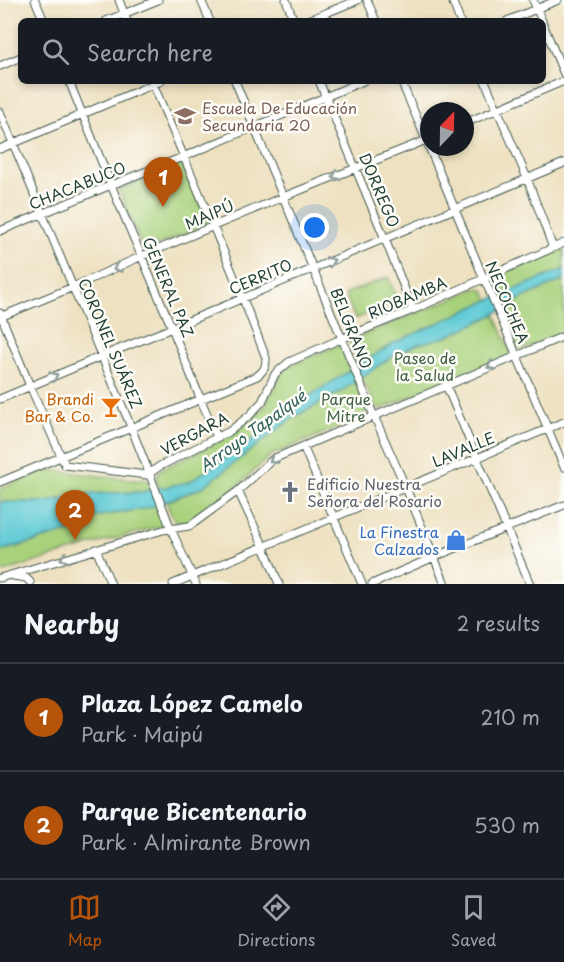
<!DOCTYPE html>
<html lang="en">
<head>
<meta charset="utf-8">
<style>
  :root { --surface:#171b24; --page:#242831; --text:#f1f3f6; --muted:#9ea1a6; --line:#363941; --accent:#b45309 }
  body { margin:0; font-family:"Playpen Sans",sans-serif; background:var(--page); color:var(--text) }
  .compass { position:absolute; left:420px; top:102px; width:54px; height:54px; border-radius:50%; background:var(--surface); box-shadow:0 3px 9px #0003; rotate:22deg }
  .you { position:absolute; left:315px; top:228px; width:21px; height:21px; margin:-15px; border:4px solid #fff; border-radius:50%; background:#1a73e8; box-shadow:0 0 0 9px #1a73e833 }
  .badge { display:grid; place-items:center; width:39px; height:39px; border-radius:50%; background:var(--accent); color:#fff; font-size:20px; font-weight:700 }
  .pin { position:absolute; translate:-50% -50px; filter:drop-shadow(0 2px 3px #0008) }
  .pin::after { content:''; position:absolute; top:32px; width:21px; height:18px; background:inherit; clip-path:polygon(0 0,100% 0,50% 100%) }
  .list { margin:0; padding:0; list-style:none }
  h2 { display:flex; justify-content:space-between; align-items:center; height:78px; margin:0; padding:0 24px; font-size:26px }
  h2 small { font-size:20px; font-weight:400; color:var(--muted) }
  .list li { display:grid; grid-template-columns:39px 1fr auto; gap:18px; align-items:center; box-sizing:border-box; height:108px; padding:0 24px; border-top:2px solid var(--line) }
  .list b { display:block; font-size:22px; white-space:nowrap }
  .list p { margin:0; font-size:20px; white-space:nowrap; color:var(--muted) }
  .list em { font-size:20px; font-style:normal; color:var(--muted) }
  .icon { flex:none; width:33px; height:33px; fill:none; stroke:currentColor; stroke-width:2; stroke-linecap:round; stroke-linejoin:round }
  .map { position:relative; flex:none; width:564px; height:584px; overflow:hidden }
  .search { position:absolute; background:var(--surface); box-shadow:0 3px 9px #0003; left:18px; right:18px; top:18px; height:66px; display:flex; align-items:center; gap:15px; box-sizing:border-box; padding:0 21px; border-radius:9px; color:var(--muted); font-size:22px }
  .sheet { height:294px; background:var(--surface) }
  nav { display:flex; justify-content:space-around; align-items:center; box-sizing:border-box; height:84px; border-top:2px solid var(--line); background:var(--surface); font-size:16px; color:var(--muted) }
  nav a { display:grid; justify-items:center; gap:3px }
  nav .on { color:var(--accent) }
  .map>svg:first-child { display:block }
  .green { fill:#a8d17c; stroke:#648758; stroke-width:1.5 }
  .water { fill:#5ecad5; stroke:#3e8484; stroke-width:1.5 }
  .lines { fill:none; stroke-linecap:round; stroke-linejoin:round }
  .minor-casing { stroke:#3e5649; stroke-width:9 }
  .minor { stroke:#fff; stroke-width:7 }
  .oneway { stroke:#8f9e9a }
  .labels { text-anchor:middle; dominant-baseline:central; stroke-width:5; stroke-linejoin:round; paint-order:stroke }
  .education-label { font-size:15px; fill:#785e54; stroke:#fdfcf7; text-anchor:start }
  .street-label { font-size:15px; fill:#1f3d34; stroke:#fdfcf7 }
  .park-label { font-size:15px; fill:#416246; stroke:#fdfcf7 }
  .food-label { font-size:15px; fill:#c56008; stroke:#fdfcf7; text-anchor:end }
  .worship-label { font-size:15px; fill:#5b616d; stroke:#fdfcf7; text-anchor:start }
  .shop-label { font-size:15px; fill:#366cbe; stroke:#fdfcf7; text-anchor:end }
  .water-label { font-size:16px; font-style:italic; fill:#2f605c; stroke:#fdfcf7 }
</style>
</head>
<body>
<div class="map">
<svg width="564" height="584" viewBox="0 0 564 584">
  <rect width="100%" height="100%" fill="#fdfcf7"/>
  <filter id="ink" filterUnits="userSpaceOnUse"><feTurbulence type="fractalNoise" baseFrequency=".0167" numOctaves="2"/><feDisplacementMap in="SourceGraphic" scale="12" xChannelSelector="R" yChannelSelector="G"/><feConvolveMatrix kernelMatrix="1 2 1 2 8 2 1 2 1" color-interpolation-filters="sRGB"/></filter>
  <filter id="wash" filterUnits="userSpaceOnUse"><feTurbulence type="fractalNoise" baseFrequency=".008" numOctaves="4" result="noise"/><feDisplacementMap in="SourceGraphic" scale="24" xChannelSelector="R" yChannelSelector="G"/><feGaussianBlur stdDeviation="1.35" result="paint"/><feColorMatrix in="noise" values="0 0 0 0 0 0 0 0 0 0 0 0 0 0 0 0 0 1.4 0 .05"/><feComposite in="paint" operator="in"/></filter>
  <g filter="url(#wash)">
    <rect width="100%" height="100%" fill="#eee1c1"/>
    <path class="green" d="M 183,163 L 208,224 L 144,251 L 119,190 Z
      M 564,249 L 564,269 L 497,297 C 494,290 490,284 495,277 Z
      M 388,277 L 398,301 L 355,319 L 345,294 Z
      M 564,280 L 564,333 L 524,349 L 517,347 L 502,310 L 522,298 Z
      M 478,288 L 484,290 L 489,300 L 395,343 L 358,366 L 350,345 L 351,340 Z
      M 495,314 L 510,352 L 509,356 L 381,409 L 375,406 L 362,377 L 395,355 L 418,344 L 446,337 Z
      M 338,345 L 342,347 L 351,370 L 303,400 L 250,441 L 189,482 L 160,488 C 156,480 154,475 162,469 L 224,439 L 238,430 L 251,421 L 264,407 L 281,375 L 287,367 Z
      M 355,381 L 367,411 L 363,417 L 271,455 L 239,485 L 193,519 L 183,523 C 172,521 170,512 166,502 L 203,487 L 294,417 L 335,395 Z
      M 51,470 L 136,480 L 144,479 L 148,482 L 152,490 L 141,492 L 84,494 L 47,502 L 0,502 L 0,489 L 44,471 Z
      M 158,505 L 164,520 L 162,526 L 87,546 L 0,573 L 0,551 L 21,546 L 87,524 L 93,517 L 148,508 Z"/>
    <path class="water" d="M 564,269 L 564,280 L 522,298 L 495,314 L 446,337 L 418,344 L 395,355 L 335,395 L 294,417 L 203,487 L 148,508 L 93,517 L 87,524 L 79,529 L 0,551 L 0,502 L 47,502 L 84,494 L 141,492 L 189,482 L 250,441 L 303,400 L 394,343 L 489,300 Z"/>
  </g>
  <g filter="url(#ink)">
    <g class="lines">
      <defs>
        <path id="minor" d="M 35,0 L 44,21
          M 119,0 L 127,21
          M 201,0 L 210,21
          M 286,0 L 294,21
          M 367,0 L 376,21
          M 452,0 L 460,21
          M 533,0 L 542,21
          M 106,21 L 158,0
          M 306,21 L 358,0
          M 507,21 L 558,0
          M 543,24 L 564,74
          M 0,66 L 21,57
          M 69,81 L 111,185 L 172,328 L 200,398 L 217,437
          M 235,81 L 374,416 L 406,488 L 445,584
          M 319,81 L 385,239 L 413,310
          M 401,81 L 428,144
          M 485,81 L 527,178 L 553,248
          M 0,112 L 131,427 L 171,529 L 196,584
          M 465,123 L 564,81
          M 429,147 L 484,279 L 489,290 L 564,467
          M 0,149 L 161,81
          M 0,231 L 111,185 L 183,157 L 363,81
          M 0,313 L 30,386 L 65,465 L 147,475 L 160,466 L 230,431 L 250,415 L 258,406 L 262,402 L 275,374 L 289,362 L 336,341 L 413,310 L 564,243
          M 0,317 L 73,287 L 142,256 L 283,197 L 429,139
          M 446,385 L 530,584
          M 0,399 L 102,356 L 172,328 L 564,163
          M 303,446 L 362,584
          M 0,482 L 257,376 C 264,371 266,367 266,358 C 231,264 190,173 152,81
          M 238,491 L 264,547 L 279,584
          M 96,549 L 111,584
          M 13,576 L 26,578 L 30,582
          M 0,578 L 163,530 L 189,526 L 194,523 L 238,491 L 273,459 L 564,336
          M 173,584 L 564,422
          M 372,584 L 434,557 L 564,505"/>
      </defs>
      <use href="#minor" class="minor-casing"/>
      <use href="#minor" class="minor"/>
    </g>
    <defs><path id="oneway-chevron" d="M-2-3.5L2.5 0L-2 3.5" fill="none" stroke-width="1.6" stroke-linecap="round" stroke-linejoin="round" transform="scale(1.5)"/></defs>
    <g class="oneway">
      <use href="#oneway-chevron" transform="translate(336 176) rotate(158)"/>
      <use href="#oneway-chevron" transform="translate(331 261) rotate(-22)"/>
      <use href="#oneway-chevron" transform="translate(117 268) rotate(156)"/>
      <use href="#oneway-chevron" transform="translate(491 366) rotate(157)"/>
      <use href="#oneway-chevron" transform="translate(54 376) rotate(-23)"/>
      <use href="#oneway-chevron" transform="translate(273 460) rotate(148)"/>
      <use href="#oneway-chevron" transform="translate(64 558) rotate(164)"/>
    </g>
  </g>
  <defs>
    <symbol id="school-bare" viewBox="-9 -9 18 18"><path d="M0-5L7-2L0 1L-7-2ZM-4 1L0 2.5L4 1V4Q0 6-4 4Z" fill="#8d6e63" stroke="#fdfcf7" stroke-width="2.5" paint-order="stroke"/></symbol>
    <symbol id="bar-bare" viewBox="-9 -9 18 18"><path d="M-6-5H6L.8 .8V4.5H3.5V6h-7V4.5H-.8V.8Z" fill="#e8710a" stroke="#fdfcf7" stroke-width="2.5" paint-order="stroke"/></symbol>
    <symbol id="church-bare" viewBox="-9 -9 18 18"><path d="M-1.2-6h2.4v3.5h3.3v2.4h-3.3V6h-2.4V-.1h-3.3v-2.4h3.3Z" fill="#6b7280" stroke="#fdfcf7" stroke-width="2.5" paint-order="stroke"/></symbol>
    <symbol id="shop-bare" viewBox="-9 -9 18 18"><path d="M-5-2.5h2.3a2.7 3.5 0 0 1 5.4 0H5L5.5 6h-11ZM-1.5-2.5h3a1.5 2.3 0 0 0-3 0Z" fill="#3f7fe0" stroke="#fdfcf7" stroke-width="2.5" paint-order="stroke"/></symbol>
  </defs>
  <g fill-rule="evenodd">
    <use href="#school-bare" x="170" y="101" width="30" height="30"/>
    <use href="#bar-bare" x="96" y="392" width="30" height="30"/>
    <use href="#church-bare" x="275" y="477" width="30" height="30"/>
    <use href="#shop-bare" x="441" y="525" width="30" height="30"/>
  </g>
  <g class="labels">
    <g class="education-label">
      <text x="202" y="107">Escuela De Educación<tspan x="202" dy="17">Secundaria 20</tspan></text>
    </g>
    <g class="street-label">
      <text transform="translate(77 185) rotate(-22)">CHACABUCO</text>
      <text transform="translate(380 190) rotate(67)">DORREGO</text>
      <text transform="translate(209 214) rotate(-23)">MAIPÚ</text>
      <text transform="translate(260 276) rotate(-23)">CERRITO</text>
      <text transform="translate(169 287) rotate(67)">GENERAL PAZ</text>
      <text transform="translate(407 297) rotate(-23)">RIOBAMBA</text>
      <text transform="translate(508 302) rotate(67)">NECOCHEA</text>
      <text transform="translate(352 328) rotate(68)">BELGRANO</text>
      <text transform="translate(111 343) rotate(67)">CORONEL SUÁREZ</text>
      <text transform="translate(194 433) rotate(-28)">VERGARA</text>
      <text transform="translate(463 449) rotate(-23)">LAVALLE</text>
    </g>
    <g class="park-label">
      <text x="425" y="357">Paseo de<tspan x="425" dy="17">la Salud</tspan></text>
      <text x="346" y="398">Parque<tspan x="346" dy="17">Mitre</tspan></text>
    </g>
    <g class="food-label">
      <text x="94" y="398">Brandi<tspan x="94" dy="17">Bar &amp; Co.</tspan></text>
    </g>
    <g class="worship-label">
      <text x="307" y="483">Edificio Nuestra<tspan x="307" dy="17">Señora del Rosario</tspan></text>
    </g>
    <g class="shop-label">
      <text x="439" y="531">La Finestra<tspan x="439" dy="17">Calzados</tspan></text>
    </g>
    <g class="water-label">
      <text transform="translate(252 430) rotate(-36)">Arroyo Tapalqué</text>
    </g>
  </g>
</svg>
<svg class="compass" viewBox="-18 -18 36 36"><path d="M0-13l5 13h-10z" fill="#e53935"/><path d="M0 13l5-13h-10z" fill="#9ea1a6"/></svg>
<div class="you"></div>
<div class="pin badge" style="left:163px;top:207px">1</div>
<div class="pin badge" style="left:75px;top:540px">2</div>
<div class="search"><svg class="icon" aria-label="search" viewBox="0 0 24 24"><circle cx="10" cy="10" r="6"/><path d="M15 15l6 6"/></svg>Search here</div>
</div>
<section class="sheet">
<h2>Nearby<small>2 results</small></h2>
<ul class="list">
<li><span class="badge">1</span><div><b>Plaza López Camelo</b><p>Park · Maipú</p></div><em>210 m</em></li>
<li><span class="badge">2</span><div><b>Parque Bicentenario</b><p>Park · Almirante Brown</p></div><em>530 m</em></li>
</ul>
</section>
<nav>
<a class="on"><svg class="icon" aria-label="map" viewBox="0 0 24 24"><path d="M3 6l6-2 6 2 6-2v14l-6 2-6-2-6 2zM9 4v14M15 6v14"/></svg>Map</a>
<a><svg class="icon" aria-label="directions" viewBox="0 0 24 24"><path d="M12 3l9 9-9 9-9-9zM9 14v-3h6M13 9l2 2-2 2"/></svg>Directions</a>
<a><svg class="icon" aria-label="saved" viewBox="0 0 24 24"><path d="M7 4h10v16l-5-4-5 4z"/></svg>Saved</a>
</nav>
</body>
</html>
